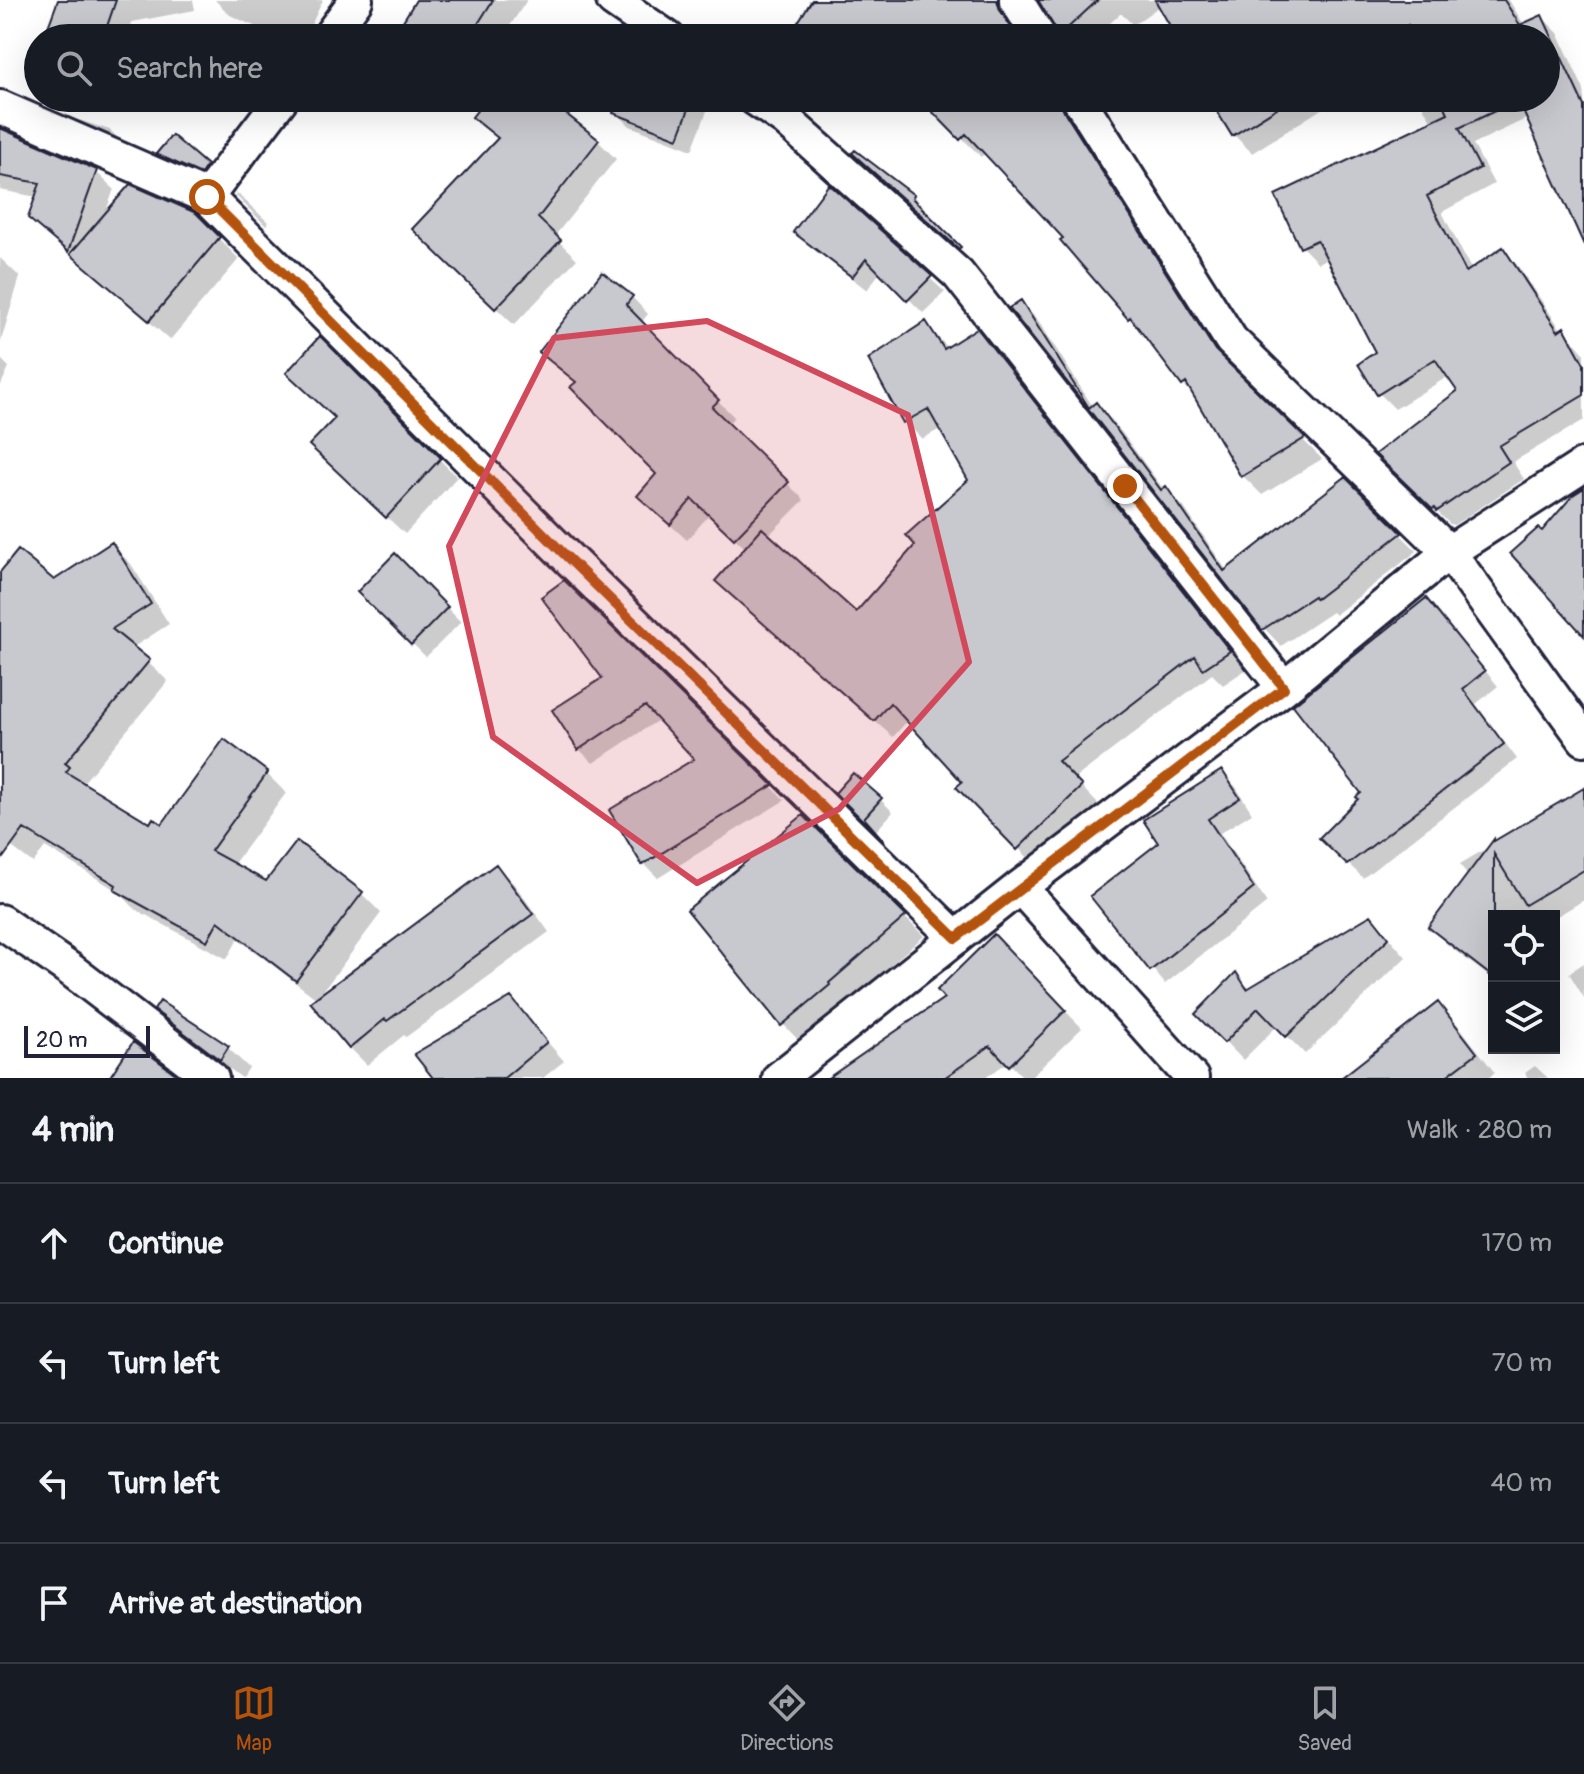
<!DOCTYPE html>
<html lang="en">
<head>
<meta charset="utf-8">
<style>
  :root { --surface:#171b24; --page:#20242c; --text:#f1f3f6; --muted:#9ea1a6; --line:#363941; --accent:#b45309 }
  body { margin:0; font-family:Pangolin,sans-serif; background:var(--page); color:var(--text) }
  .controls { position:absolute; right:24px; bottom:24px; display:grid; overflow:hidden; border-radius:0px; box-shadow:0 8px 32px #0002 }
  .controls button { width:72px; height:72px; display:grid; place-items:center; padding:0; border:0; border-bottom:2px solid var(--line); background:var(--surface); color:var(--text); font:40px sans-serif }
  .scale { position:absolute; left:24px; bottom:20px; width:126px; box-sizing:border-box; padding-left:8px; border:4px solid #22223b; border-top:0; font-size:22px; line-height:28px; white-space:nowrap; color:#22223b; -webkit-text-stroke:6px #fff; paint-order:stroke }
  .stop { position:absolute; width:24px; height:24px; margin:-18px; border:6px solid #b45309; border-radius:50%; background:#fff }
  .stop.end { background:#b45309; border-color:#fff; box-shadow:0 2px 8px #0008 }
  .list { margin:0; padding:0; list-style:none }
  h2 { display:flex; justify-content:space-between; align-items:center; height:104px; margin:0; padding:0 32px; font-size:34px }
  h2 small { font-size:26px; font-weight:400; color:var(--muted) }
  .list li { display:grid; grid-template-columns:52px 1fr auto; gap:24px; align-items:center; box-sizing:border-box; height:120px; padding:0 32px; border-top:2px solid var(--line) }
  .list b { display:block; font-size:30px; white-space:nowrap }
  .list em { font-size:26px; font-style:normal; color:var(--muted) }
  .icon { flex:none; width:44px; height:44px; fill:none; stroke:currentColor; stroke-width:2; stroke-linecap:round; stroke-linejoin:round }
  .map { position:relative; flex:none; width:1584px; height:1078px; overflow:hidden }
  .search { position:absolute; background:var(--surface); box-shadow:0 8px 32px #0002; left:24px; right:24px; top:24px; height:88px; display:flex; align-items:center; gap:20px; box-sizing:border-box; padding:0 28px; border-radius:44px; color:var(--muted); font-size:30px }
  .sheet { height:584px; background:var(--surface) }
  nav { display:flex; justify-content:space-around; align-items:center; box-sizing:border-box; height:112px; border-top:2px solid var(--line); background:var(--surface); font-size:22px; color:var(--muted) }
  nav a { display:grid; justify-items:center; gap:4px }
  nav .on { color:var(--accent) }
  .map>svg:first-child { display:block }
  .shadow { fill:#0003 }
  .building { fill:#c8c8cf; stroke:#22223b; stroke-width:2 }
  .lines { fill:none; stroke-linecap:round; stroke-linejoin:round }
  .minor-casing { stroke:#22223b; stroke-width:38 }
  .minor { stroke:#fff; stroke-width:32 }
  .route { stroke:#b45309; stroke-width:10 }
  .marked { fill:#d1495b; fill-opacity:0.2; stroke:#d1495b; stroke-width:6; stroke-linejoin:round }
</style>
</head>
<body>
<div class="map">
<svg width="1584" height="1078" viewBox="0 0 1584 1078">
  <rect width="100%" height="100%" fill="#fff"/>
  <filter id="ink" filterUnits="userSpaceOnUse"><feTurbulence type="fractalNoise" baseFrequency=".0125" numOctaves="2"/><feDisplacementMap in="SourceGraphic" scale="16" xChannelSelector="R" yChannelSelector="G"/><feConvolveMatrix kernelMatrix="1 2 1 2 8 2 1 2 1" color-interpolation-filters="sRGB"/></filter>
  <g filter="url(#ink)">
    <path class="shadow" d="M 60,0 L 193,0 L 195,10 L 132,22 L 126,38 L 52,38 Z
      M 215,0 L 323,0 L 305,38 L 280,38 L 230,15 Z
      M 419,0 L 527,0 L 502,38 L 423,38 L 406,21 Z
      M 807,0 L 1035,0 L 1023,38 L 815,38 L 812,3 Z
      M 1038,0 L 1381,0 L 1333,38 L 1179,38 L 1160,6 L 1133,25 L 1121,13 L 1094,38 L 1063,38 Z
      M 1424,0 L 1509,0 L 1524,25 L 1542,17 L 1558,33 L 1584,90 L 1584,239 L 1528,118 L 1473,144 L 1494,184 L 1442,212 L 1472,271 L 1503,250 L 1518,266 L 1562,331 L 1564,330 L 1584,353 L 1584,420 L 1513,462 L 1524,479 L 1454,525 L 1450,524 L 1378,454 L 1460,391 L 1449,376 L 1395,409 L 1379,393 L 1378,353 L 1328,258 L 1318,263 L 1302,247 L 1432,122 L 1418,98 L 1546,98 L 1546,38 L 1382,38 Z
      M 489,98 L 543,98 L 598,141 L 616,159 L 554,237 L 577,259 L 514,325 L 432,247 L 499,140 L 474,117 Z
      M 621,98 L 712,98 L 692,150 L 630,126 L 616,112 Z
      M 922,98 L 1077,98 L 1081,129 L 1233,370 L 1322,459 L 1262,495 L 1243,476 L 1197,399 L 1184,385 L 1142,329 L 1063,240 L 1065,238 L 986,152 L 981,157 Z
      M 1213,98 L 1339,98 L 1252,153 L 1234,135 Z
      M 69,117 L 110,130 L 124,144 L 80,128 Z
      M 0,130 L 95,171 L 114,189 L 104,217 L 195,215 L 239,259 L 170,340 L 30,217 L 37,197 L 0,190 Z
      M 172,137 L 206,166 L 227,187 L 179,174 L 158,154 Z
      M 869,167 L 913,196 L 927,210 L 924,214 L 960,250 Z
      M 829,187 L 945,292 L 923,313 L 881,271 L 867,290 L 810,246 L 796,232 Z
      M 237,193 L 269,223 L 266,226 L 235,195 Z
      M 0,258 L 20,277 L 0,344 Z
      M 632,297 L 648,314 L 641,323 L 734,417 L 728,424 L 804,500 L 768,536 L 856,615 L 971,480 L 942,428 L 922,439 L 905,422 L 926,324 L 948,348 L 976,331 L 994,349 L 1247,669 L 1223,685 L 1212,674 L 1074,779 L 1099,805 L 1036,866 L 959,787 L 965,782 L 908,720 L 893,737 L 735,599 L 746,549 L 710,514 L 687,540 L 656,512 L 659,474 L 577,383 L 542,352 Z
      M 1021,303 L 1038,320 L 1093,407 L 1096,405 L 1114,422 L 1164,490 L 1183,506 L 1227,571 L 1345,480 L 1417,551 L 1335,615 L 1332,612 L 1281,646 L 1264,628 L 1012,309 Z
      M 320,339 L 457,477 L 405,534 L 329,463 L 337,418 Z
      M 0,358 L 9,367 L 0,387 Z
      M 112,545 L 131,564 L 169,624 L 132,648 L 168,681 L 83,783 L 151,826 L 163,826 L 225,742 L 267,774 L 286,793 L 233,865 L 267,884 L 297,844 L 362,894 L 381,913 L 317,999 L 238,939 L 227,959 L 135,909 L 119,892 L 45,847 L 33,863 L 0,838 L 0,575 L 54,583 Z
      M 395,556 L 461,622 L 426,657 L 360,592 Z
      M 563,583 L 785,800 L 658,878 L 644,864 L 698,759 L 660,719 L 593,763 L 579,749 L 605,679 Z
      M 1426,600 L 1498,686 L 1476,704 L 1517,759 L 1363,878 L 1336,852 L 1364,793 Z
      M 1222,773 L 1236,787 L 1252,813 L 1220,833 L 1267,903 L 1165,984 L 1093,896 L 1160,843 Z
      M 1584,790 L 1584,900 L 1554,918 L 1554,916 L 1494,916 L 1494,980 L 1449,946 L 1430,927 L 1468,877 L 1460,864 Z
      M 838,793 L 880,799 L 893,812 L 876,831 Z
      M 803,818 L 924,936 L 846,1003 L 848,1005 L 801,1043 L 783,1024 Z
      M 496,867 L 514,884 L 549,932 L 406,1037 L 404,1035 L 367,1065 L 350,1048 Z
      M 1371,917 L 1406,957 L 1305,1054 L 1277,1026 L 1243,1060 L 1198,1014 L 1236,975 L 1250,989 Z
      M 1010,954 L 1082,1028 L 1030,1078 L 1024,1078 L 1008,1062 L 985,1078 L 832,1078 Z
      M 1584,963 L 1584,998 L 1569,973 Z
      M 510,999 L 564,1061 L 543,1078 L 435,1078 Z
      M 161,1003 L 228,1048 L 249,1068 L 242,1078 L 177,1030 L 157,1010 Z
      M 1438,1005 L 1458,1025 L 1495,1073 L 1488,1078 L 1344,1078 Z
      M 1535,1066 L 1548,1078 L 1528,1078 L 1525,1073 Z"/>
    <path class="building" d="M 58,0 L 116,0 L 103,38 L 44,38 Z
      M 416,0 L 493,0 L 469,38 L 429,38 L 403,21 Z
      M 812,0 L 997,0 L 1000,10 L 1018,38 L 788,38 Z
      M 1038,0 L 1098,0 L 1059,36 Z
      M 1155,0 L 1504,0 L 1520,25 L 1542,15 L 1584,106 L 1584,245 L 1518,100 L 1459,128 L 1480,168 L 1427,196 L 1466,272 L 1503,247 L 1558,331 L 1564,327 L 1584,364 L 1584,395 L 1499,446 L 1509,462 L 1437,511 L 1435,508 L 1432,509 L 1375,454 L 1457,391 L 1435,359 L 1377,395 L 1358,364 L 1375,352 L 1317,240 L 1300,248 L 1275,195 L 1448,113 L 1441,98 L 1546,98 L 1546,38 L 1414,38 L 1408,25 L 1387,38 L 1177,38 Z
      M 487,98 L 546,98 L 599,140 L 538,218 L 561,240 L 495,309 L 412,229 L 498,138 L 472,117 Z
      M 619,98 L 693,98 L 678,138 L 613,113 Z
      M 919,98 L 1059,98 L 1062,108 L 1215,350 L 1305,438 L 1241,477 L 1186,383 L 1182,386 L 1130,317 L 1128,319 L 1060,240 L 1063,238 L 966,134 L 960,140 Z
      M 1224,98 L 1293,98 L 1232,136 L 1213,105 Z
      M 0,128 L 97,170 L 68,252 L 28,218 L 40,183 L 0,176 Z
      M 172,135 L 207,165 L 201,174 L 156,154 Z
      M 855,150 L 914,195 L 912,198 L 961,247 L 959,249 L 852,153 Z
      M 130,184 L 196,213 L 220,237 L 149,321 L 70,254 Z
      M 829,184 L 932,276 L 907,301 L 866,259 L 852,277 L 793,232 Z
      M 602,272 L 633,296 L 626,305 L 719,400 L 712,407 L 789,482 L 734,539 L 692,499 L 670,525 L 637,496 L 656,474 L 570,387 L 576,382 L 539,352 Z
      M 1021,300 L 1089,408 L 1096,402 L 1161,490 L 1166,486 L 1224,571 L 1345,477 L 1402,533 L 1316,599 L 1314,596 L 1262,630 L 1009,308 Z
      M 926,321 L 944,349 L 977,328 L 1230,651 L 1203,669 L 1195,656 L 1058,761 L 1082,786 L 1017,850 L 956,787 L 962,782 L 890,703 L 874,721 L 715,581 L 762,528 L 856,612 L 915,545 L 906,535 L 968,480 L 928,409 L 903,423 L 868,359 Z
      M 320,336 L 441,458 L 386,518 L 309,445 L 335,418 L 286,373 Z
      M 1584,488 L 1584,636 L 1510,553 L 1538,528 L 1542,531 L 1573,495 Z
      M 112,542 L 151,604 L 112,629 L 150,660 L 65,763 L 70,767 L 66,772 L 150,823 L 153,818 L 162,824 L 224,739 L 268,772 L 211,851 L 266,881 L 297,841 L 363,892 L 296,981 L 218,921 L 207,941 L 114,890 L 116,885 L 24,829 L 0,862 L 0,572 L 18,550 L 54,580 Z
      M 395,553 L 448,607 L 411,645 L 357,592 Z
      M 564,580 L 773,785 L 642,865 L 609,810 L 694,759 L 645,706 L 578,750 L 552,710 L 602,678 L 541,597 Z
      M 1426,598 L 1485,671 L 1463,689 L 1504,744 L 1347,865 L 1319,838 L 1358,799 L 1356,797 L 1361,793 L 1293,705 Z
      M 1222,770 L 1240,798 L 1208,819 L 1254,888 L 1150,971 L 1090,896 L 1158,843 L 1143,820 Z
      M 853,773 L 882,798 L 864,818 L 885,842 L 835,793 Z
      M 1584,788 L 1584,870 L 1525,905 L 1494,854 L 1494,978 L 1428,927 L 1494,839 L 1494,841 Z
      M 803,815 L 906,916 L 829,983 L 830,985 L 781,1026 L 687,910 Z
      M 496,864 L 533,914 L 387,1021 L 385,1019 L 349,1049 L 310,1002 Z
      M 1371,915 L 1389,938 L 1286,1037 L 1258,1008 L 1224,1043 L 1195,1014 L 1236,972 L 1247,989 Z
      M 994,934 L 1066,1010 L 1009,1066 L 990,1046 L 944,1078 L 828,1078 L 944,998 L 937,990 Z
      M 511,997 L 547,1042 L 504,1078 L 433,1078 L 414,1054 Z
      M 160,1001 L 229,1046 L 220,1060 L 154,1010 Z
      M 1438,1002 L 1477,1053 L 1444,1078 L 1341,1078 Z
      M 133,1042 L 181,1078 L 109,1078 Z"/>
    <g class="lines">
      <defs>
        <path id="minor" d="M 613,0 L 668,38
          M 1016,0 L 1040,38
          M 328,38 L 356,0
          M 754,98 L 786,120 L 958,274 L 1284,688
          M 1078,98 L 1231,340 L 1449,552 L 1584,739
          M 0,107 L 207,197 L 562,552 L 956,938
          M 207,197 L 282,98
          M 1020,887 L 1192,1078
          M 0,921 L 71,970 L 212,1078
          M 779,1078 L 1020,887 L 1284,688 L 1449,552 L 1584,465"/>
      </defs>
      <use href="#minor" class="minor-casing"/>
      <use href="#minor" class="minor"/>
    </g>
  </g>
  <g class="lines" filter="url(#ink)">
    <path class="route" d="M 207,197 L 562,552 L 956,938 L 1284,688 L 1125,486"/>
  </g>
  <path class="marked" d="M 707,321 L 908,415 L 969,662 L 839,809 L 697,883 L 493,737 L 449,546 L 554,338 Z"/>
</svg>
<div class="controls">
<button><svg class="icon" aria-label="locate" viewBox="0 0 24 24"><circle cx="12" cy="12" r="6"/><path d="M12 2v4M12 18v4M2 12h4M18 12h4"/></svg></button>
<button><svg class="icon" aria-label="layers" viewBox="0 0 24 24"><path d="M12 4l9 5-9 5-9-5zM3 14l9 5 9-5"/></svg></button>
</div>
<div class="scale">20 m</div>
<div class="stop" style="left:207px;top:197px"></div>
<div class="stop end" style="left:1125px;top:486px"></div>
<div class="search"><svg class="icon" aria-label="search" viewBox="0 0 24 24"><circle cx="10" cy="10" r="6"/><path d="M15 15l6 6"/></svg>Search here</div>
</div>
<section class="sheet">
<h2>4 min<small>Walk · 280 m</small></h2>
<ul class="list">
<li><svg class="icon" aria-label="ahead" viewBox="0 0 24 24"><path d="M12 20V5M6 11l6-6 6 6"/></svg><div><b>Continue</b></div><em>170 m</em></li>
<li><svg class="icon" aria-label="left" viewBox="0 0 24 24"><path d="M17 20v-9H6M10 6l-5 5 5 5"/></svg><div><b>Turn left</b></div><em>70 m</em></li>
<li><svg class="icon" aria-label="left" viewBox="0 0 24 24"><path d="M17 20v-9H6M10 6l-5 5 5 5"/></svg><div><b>Turn left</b></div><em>40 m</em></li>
<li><svg class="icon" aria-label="arrive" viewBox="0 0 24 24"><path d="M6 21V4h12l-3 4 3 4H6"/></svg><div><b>Arrive at destination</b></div></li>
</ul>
</section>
<nav>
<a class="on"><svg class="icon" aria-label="map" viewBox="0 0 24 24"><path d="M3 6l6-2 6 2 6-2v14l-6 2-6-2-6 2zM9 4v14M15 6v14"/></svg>Map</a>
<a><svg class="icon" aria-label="directions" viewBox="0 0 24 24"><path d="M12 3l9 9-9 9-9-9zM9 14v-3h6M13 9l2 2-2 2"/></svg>Directions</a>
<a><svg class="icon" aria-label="saved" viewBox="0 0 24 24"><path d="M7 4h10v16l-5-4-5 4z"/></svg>Saved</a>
</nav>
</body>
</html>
